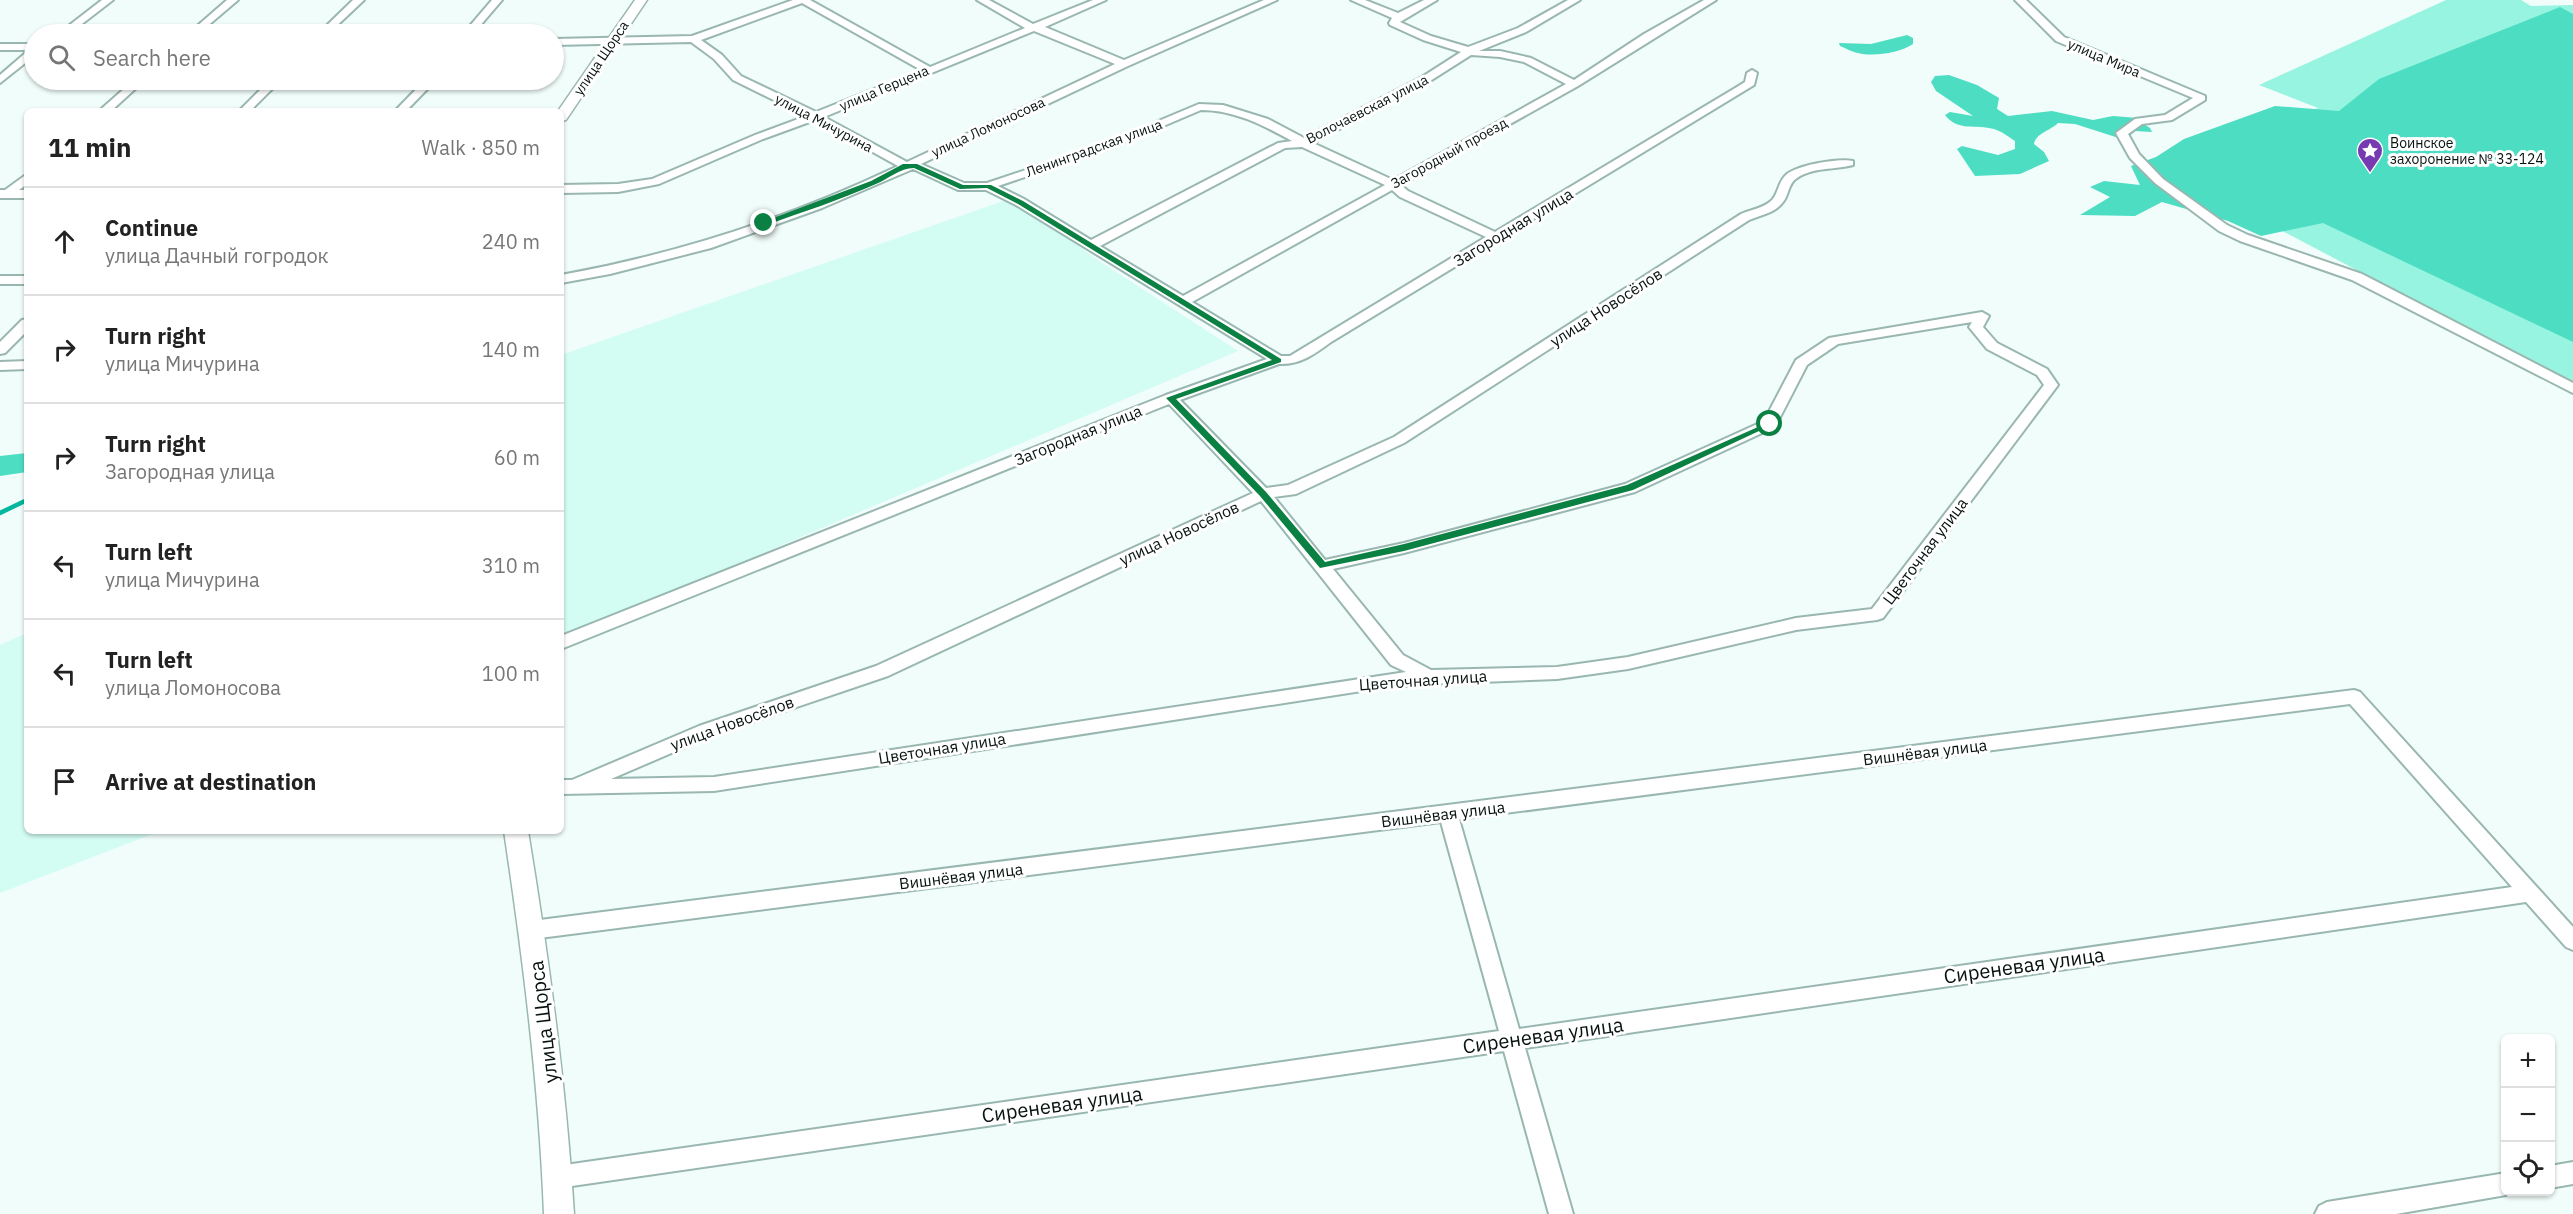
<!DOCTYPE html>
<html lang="en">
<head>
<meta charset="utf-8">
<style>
  :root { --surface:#fff; --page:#f6f6f6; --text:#222; --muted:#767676; --line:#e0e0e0 }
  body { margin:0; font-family:"IBM Plex Sans",sans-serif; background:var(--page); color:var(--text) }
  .controls { position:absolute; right:18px; bottom:18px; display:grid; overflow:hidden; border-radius:9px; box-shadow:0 2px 4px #0004 }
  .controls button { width:54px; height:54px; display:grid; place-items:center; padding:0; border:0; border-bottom:2px solid var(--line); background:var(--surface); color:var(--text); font:30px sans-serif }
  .stop { position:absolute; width:18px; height:18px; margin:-14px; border:4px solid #0b8043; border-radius:50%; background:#fff }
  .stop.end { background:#0b8043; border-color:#fff; box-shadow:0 2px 6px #0008 }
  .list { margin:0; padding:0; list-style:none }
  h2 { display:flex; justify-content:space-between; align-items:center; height:78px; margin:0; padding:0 24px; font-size:26px }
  h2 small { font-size:20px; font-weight:400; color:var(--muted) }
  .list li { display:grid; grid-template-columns:39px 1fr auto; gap:18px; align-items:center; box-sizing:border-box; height:108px; padding:0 24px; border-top:2px solid var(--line) }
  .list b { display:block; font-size:22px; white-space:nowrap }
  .list p { margin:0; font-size:20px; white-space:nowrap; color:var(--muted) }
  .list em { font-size:20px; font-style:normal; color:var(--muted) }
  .icon { flex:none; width:33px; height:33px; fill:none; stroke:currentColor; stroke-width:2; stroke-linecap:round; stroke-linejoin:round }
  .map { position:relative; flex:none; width:2573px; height:1214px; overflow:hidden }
  .search { position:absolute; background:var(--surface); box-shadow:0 2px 4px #0004; left:24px; top:24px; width:540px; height:66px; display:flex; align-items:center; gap:15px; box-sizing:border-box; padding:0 21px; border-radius:33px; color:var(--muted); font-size:22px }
  .panel { position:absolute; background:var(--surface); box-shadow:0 2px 4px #0004; left:24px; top:108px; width:540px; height:726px; border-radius:9px }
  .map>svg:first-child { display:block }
  .built { fill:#d3fcf2 }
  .green { fill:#97f4e0 }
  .forest { fill:#4dddc3 }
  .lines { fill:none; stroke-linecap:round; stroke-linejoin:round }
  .stream { stroke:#02b79e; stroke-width:4.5 }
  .minor-casing { stroke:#99b7b0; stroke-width:4 }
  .tertiary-casing { stroke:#99b7b0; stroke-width:3 }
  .minor { fill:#fff; fill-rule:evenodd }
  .tertiary { fill:#fff; fill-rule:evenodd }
  .route { fill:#0b8043 }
  .labels { text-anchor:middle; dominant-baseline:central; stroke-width:6; stroke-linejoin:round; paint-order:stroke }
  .far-street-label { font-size:14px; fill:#081311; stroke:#fff }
  .far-poi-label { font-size:14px; fill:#081311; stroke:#fff; text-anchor:start }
  .street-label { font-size:16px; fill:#081311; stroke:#fff }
  .near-street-label { font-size:20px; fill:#081311; stroke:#fff }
</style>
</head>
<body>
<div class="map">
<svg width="2573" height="1214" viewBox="0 0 2573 1214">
  <rect width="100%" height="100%" fill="#f1fdfa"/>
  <path class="built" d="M 1009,199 L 1064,234 L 1093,257 L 1238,351 L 561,639 L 561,355 Z
    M 27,633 L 27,831 L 160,831 L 0,893 L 0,645 Z"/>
  <path class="green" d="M 2446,0 L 2521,0 L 2531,6 L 2573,5 L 2573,384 L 2178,176 L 2318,108 L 2259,85 Z"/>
  <path class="forest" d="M 2560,7 L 2573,14 L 2573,342 L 2323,223 L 2261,236 L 2228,221 L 2162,202 L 2135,216 L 2080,215 L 2110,197 L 2090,187 L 2104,181 L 2140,185 L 2131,166 L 2156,157 L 2184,139 L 2275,106 L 2339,111 L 2379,79 Z
    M 1907,35 L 1913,38 L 1913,44 C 1900,53 1873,57 1858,53 C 1852,52 1845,48 1840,46 L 1839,43 L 1871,44 Z
    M 1949,75 L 1977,85 L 1999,98 L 1997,109 L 2008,116 L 2052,111 L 2093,120 L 2113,116 L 2138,118 L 2139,121 L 2150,128 L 2152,132 L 2135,131 L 2125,140 L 2075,124 L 2058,123 C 2050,131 2036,133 2034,144 L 2044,152 L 2049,161 L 2020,174 L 1975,176 L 1957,149 L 1962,146 L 1998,155 L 2015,149 L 2015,141 C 2009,137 2001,131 1994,129 C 1976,124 1958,132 1945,115 L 1950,112 L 1973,116 L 1936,91 L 1931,82 L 1935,76 Z
    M 27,453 L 27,472 L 0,476 L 0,456 Z"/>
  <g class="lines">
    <path class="stream" d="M 0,513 L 27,500"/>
    <defs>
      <path id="minor" d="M 102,0 L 113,0 L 69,34 L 58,34 Z
        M 227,0 L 238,0 L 198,34 L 188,34 Z
        M 353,0 L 364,0 L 328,34 L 318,34 Z
        M 492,0 L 502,0 L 473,34 L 463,34 Z
        M 793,0 L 810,0 L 930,67 L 1025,28 L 977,0 L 989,0 L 1033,24 L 1093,0 L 1106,0 L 1045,27 L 1124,60 L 1264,0 L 1277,0 L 1128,66 L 921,164 L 964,183 L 987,183 L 1106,143 L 1199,104 L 1223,105 L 1268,119 L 1304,138 L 1422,77 L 1461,52 L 1423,40 L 1390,25 L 1389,23 L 1392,18 L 1351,0 L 1365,0 L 1398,13 L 1424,0 L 1437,0 L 1400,22 L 1431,36 L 1468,47 L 1518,28 L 1568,0 L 1580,0 L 1526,32 L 1479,51 L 1500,51 L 1531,58 L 1574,80 L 1644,34 L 1704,0 L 1716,0 L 1578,86 L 1401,185 L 1408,191 L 1495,232 L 1737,87 L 1745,82 L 1747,73 L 1752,70 L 1757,73 L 1754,85 L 1331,342 C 1315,354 1300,365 1279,364 L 1180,400 L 1266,488 L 1288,485 L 1394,437 L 1741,214 C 1750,210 1763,208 1771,201 C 1778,195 1778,183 1785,176 C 1795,165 1839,158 1853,161 L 1853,165 C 1835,170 1813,167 1797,178 C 1788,183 1789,195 1783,202 C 1775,213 1761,215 1749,220 L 1404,443 L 1296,494 L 1274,497 L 1325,560 L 1404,543 L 1625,484 L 1764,421 L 1796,360 L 1829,338 L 1982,312 L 1989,316 L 1983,327 L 1997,343 L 2047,369 L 2058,385 L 1883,618 L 1877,620 L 1796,630 L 1628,669 L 1557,679 L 1429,684 L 1381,688 L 714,791 L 561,794 L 561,780 L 572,780 L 699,726 L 876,666 L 1253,493 L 1169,404 L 561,649 L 561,636 L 1166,395 L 1267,359 L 1016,205 L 986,190 L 958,190 L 913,169 L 822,208 L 711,248 L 610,274 L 561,283 L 561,275 C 677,254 791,217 898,166 L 815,120 L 763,139 L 659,184 L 618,192 L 561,193 L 561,185 L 618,184 L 652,179 L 755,135 L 806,116 L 733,80 L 714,59 L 691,42 L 554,45 L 554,39 L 692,36 ZM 802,3 L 921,70 L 816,112 L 741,76 L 722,55 L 701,40 ZM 1034,31 L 1115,64 L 907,162 L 824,117 ZM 1471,55 L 1500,57 L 1524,62 L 1566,84 L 1393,180 L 1313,143 L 1430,81 ZM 1201,110 C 1234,110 1263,125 1292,141 L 1278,143 L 1091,240 L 1024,199 L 998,186 L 1114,147 ZM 1302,147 L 1385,185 L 1183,296 L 1100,246 L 1285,148 ZM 1392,190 L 1400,197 L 1486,237 L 1290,356 L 1281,356 L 1192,302 ZM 1972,322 L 1969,327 L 1987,349 L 2037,375 L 2044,385 L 1872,609 L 1796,618 L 1628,657 L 1557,667 L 1431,670 L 1403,655 L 1333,569 L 1404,553 L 1635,492 L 1775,427 L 1807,365 L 1838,344 ZM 1261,501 L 1391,665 L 1406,672 L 714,777 L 611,779 L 711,736 L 888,676 Z
        M 2015,0 L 2026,0 L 2064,37 L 2205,96 L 2205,100 L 2172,120 L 2142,124 L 2128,134 L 2139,154 L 2163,179 L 2227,225 L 2248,235 L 2362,274 L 2573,383 L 2573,393 L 2352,280 L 2240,241 L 2219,231 L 2155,183 L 2130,158 L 2116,133 L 2135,119 L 2165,115 L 2193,98 L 2056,41 Z
        M 0,44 L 34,44 L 34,56 L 0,83 L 0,75 L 29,50 L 0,50 Z
        M 134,80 L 145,80 L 111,111 L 99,111 Z
        M 270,80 L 281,80 L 250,111 L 239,111 Z
        M 425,80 L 436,80 L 406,111 L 395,111 Z
        M 27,174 L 27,184 L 19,190 L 27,190 L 27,198 L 0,198 L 0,190 L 5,190 Z
        M 0,276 L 27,276 L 27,284 L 0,284 Z
        M 27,319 L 27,331 L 5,353 L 0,354 L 0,342 L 22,320 Z
        M 27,361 L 27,369 L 0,370 L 0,362 Z
        M 2354,690 L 2360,692 L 2573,927 L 2573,950 L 2566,947 L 2526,902 L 1525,1048 L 1573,1214 L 1549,1214 L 1504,1051 L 558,1188 L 550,1185 L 547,1177 L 550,1169 L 558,1166 L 1499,1031 L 1441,822 L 532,939 L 525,936 L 522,930 L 525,924 L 532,921 ZM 2350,704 L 2512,887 L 1519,1029 L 1459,819 Z
        M 2573,1162 L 2573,1184 L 2550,1188 L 2550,1166 Z
        M 2506,1173 L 2506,1192 L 2514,1192 L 2506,1195 L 2396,1214 L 2315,1214 L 2319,1206 L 2327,1202 Z"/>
      <path id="tertiary" d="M 635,0 L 647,0 L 566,120 L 561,121 L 561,111 L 558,111 Z
        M 504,831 L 528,831 C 549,958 566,1085 574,1214 L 544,1214 C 539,1085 523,958 504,831 Z"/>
    </defs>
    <use href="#minor" class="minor-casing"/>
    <use href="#tertiary" class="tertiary-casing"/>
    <use href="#minor" class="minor"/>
    <use href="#tertiary" class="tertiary"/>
  </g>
  <path class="route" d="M 903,164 L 917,164 L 963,185 L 991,185 L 1023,201 L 1281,359 L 1281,362 L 1176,399 L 1266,492 L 1325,562 L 1404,544 L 1627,485 L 1767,423 L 1774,424 L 1633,490 L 1404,551 L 1320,568 L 1260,496 L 1166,398 L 1272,360 L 1018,204 L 987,188 L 960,189 L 914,168 C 900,168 888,179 876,184 C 840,200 803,212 766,225 L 760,223 L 871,181 Z"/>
  <defs>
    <symbol id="sight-pin" viewBox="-11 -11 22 30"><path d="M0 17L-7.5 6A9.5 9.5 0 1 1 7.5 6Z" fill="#763bb1" stroke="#fff"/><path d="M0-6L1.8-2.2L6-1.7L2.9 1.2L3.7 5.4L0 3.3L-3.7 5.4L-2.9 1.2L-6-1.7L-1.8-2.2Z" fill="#fff"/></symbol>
  </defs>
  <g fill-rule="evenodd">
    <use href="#sight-pin" x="2355" y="136" width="30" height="40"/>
  </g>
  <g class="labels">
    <g class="far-street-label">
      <text transform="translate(601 58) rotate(-56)">улица Щорса</text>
      <text transform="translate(2104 58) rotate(23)">улица Мира</text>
      <text transform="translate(884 88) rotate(-23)">улица Герцена</text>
      <text transform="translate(1367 109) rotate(-27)">Волочаевская улица</text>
      <text transform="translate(824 123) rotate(28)">улица Мичурина</text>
      <text transform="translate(988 127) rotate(-25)">улица Ломоносова</text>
      <text transform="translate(1094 148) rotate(-20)">Ленинградская улица</text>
      <text transform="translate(1449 153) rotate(-29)">Загородный проезд</text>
    </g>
    <g class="far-poi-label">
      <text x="2390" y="143">Воинское<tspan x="2390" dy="16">захоронение № 33-124</tspan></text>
    </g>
    <g class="street-label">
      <text transform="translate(1513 227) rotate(-31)">Загородная улица</text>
      <text transform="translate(1606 307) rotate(-33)">улица Новосёлов</text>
      <text transform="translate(1078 435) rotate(-22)">Загородная улица</text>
      <text transform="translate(1179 533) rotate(-25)">улица Новосёлов</text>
      <text transform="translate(1925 551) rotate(-53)">Цветочная улица</text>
      <text transform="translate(1423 680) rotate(-4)">Цветочная улица</text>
      <text transform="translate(732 723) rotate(-20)">улица Новосёлов</text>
      <text transform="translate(942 748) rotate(-9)">Цветочная улица</text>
      <text transform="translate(1925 752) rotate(-7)">Вишнёвая улица</text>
      <text transform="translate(1443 814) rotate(-7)">Вишнёвая улица</text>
      <text transform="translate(961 876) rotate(-7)">Вишнёвая улица</text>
    </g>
    <g class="near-street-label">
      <text transform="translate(2024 965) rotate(-8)">Сиреневая улица</text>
      <text transform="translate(543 1022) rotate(-97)">улица Щорса</text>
      <text transform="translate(1543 1035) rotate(-8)">Сиреневая улица</text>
      <text transform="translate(1062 1104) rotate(-8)">Сиреневая улица</text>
    </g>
  </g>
</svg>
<div class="controls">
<button>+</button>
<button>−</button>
<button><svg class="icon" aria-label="locate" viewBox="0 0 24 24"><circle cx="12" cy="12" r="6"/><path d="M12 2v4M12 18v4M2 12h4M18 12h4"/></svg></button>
</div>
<div class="stop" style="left:1770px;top:424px"></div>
<div class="stop end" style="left:764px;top:223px"></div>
<div class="search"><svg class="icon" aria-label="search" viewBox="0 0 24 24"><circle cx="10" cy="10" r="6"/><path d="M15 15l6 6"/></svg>Search here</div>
<section class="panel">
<h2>11 min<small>Walk · 850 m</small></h2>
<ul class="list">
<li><svg class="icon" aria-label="ahead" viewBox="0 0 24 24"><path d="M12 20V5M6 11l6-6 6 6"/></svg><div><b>Continue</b><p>улица Дачный гогродок</p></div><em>240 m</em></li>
<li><svg class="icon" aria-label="right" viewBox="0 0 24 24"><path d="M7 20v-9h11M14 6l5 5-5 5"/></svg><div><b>Turn right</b><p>улица Мичурина</p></div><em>140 m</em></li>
<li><svg class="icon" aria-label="right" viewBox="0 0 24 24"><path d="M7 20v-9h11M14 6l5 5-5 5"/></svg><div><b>Turn right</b><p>Загородная улица</p></div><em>60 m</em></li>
<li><svg class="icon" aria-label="left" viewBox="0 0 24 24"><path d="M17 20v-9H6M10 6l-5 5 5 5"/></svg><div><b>Turn left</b><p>улица Мичурина</p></div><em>310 m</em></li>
<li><svg class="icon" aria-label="left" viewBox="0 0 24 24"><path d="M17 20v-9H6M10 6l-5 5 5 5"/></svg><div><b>Turn left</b><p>улица Ломоносова</p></div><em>100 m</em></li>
<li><svg class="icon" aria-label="arrive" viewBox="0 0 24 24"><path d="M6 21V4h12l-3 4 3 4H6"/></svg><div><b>Arrive at destination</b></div></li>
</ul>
</section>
</div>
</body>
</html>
